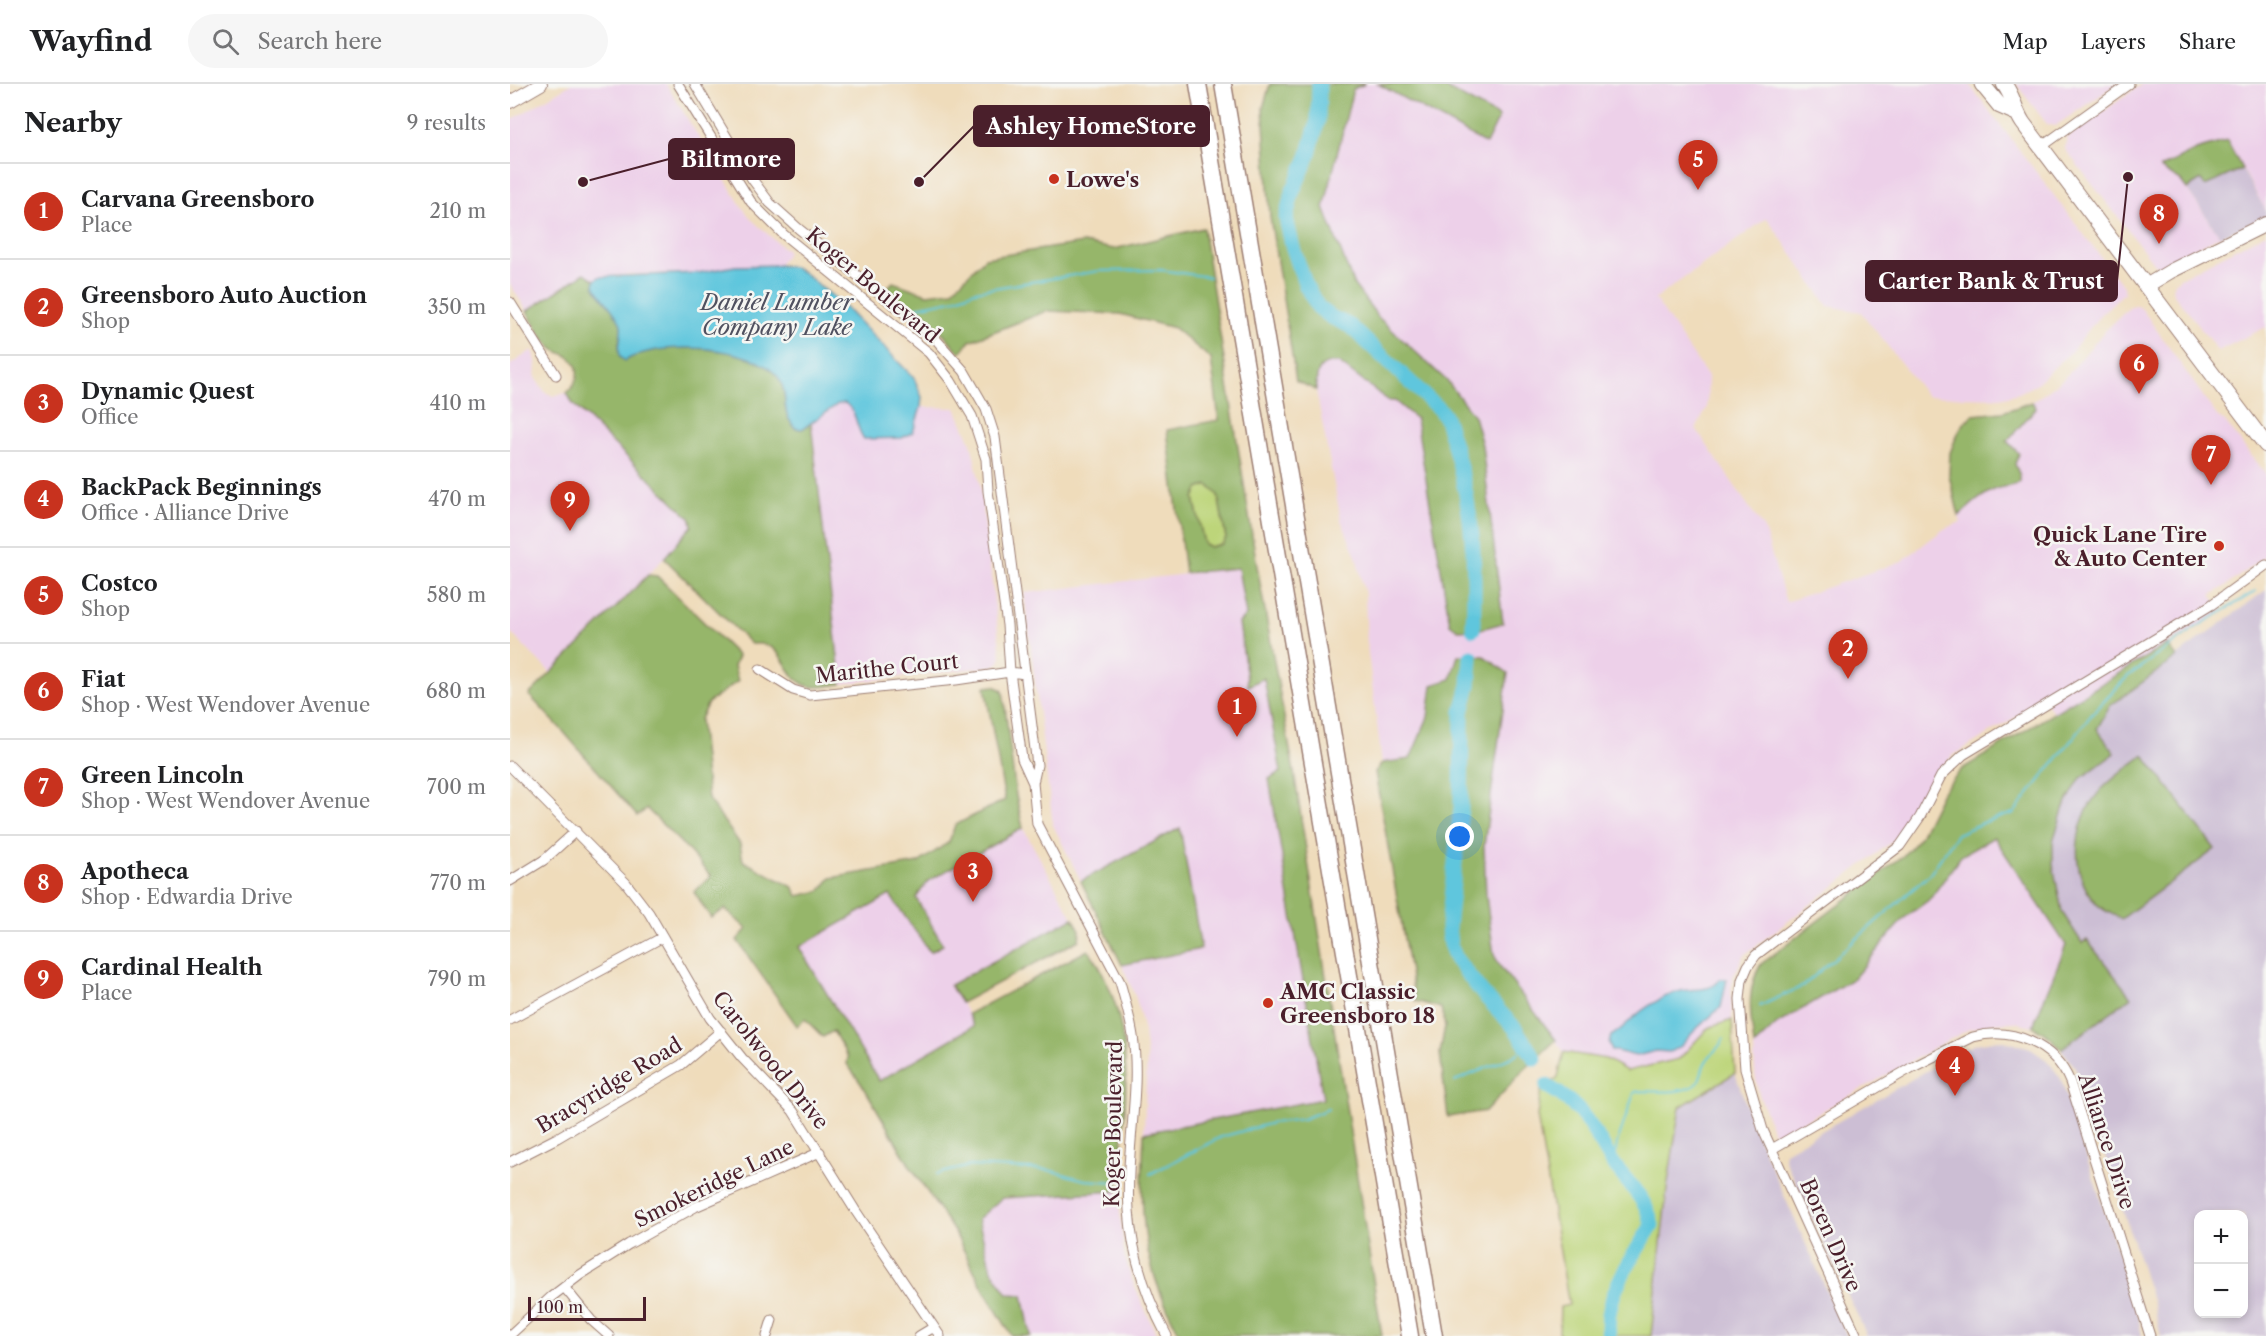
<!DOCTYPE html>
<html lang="en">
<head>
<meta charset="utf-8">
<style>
  :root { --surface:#fff; --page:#f6f6f6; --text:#202124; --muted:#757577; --line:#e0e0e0; --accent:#c8321e }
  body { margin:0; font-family:"Libre Caslon Text",serif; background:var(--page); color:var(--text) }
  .controls { position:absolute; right:18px; bottom:18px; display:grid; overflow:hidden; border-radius:12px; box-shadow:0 3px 9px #0003 }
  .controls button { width:54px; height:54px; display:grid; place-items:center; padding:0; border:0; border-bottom:2px solid var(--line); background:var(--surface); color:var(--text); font:30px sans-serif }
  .scale { position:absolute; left:18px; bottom:15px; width:118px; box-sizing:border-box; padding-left:6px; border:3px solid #4a1f2b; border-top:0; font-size:16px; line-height:21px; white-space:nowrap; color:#4a1f2b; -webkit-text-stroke:4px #f6f6f2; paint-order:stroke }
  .you { position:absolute; left:950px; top:753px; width:21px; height:21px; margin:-15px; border:4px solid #fff; border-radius:50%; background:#1a73e8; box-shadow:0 0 0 9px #1a73e833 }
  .badge { display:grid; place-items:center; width:39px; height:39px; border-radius:50%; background:var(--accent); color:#fff; font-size:20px; font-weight:700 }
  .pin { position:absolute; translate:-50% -50px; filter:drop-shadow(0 2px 3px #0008) }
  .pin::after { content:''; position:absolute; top:32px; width:21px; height:18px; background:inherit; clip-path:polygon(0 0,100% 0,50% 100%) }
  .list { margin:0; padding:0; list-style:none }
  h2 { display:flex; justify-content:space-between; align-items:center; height:78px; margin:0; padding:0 24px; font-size:26px }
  h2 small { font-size:20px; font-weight:400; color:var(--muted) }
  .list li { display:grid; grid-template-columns:39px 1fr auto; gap:18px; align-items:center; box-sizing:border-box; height:96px; padding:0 24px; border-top:2px solid var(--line) }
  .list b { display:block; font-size:22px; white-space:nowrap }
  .list p { margin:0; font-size:20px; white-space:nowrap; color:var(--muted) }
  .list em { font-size:20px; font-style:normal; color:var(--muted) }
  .icon { flex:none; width:33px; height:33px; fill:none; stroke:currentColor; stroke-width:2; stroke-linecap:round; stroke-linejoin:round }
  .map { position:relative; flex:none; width:1756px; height:1252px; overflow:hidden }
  header { display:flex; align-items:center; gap:36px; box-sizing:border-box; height:84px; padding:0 30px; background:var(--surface); border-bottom:2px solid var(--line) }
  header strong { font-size:28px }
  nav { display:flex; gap:33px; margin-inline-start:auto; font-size:21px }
  .search { width:420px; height:54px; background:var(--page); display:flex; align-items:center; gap:15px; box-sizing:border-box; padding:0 21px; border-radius:33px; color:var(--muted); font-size:22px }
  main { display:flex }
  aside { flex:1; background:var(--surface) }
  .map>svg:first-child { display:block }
  .built { fill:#edd0e9 }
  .industrial { fill:#ccbed4; fill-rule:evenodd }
  .green { fill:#bdd57a; stroke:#847a52; stroke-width:1.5 }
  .forest { fill:#96b66a; stroke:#706a4a; stroke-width:1.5; fill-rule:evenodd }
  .water { fill:#5fc6dd; stroke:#547284; stroke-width:1.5 }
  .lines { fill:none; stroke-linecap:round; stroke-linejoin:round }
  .stream { stroke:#5fc6dd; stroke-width:2 }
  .river { stroke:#5fc6dd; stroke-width:15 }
  .minor-casing { stroke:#9c7e73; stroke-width:11 }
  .tertiary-casing { stroke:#9c7e73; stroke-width:14 }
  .secondary-casing { stroke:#9c7e73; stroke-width:16 }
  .trunk-casing { stroke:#9c7e73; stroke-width:17 }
  .motorway-casing { stroke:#9c7e73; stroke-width:19 }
  .minor { stroke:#fff; stroke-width:9 }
  .tertiary { stroke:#fff; stroke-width:12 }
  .secondary { stroke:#fff; stroke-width:14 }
  .trunk { stroke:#fff; stroke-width:15 }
  .motorway { stroke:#fff; stroke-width:16 }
  .poi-dot { fill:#c8321e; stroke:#f6f6f2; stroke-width:2 }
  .labels { text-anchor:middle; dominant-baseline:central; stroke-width:5; stroke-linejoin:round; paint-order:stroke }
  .poi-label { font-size:21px; font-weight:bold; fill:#4a1f2b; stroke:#f6f6f2; text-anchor:start }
  .street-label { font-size:21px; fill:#4a1f2b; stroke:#f6f6f2 }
  .water-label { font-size:22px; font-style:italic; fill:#505160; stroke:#f6f6f2 }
  .leader { fill:none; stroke:#4a1f2b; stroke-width:2 }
  .callout-dot { fill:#4a1f2b; stroke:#f6f6f2; stroke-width:2 }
  .callout { fill:#4a1f2b; stroke:#4a1f2b; stroke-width:2 }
  .callout-label { font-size:22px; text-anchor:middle; font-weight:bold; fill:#fff }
</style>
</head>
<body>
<header>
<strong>Wayfind</strong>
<div class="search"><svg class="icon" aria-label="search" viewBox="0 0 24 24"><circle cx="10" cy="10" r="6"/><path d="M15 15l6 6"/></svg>Search here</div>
<nav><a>Map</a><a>Layers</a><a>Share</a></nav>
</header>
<main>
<aside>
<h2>Nearby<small>9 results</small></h2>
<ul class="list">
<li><span class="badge">1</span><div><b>Carvana Greensboro</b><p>Place</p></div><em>210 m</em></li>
<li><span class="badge">2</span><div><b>Greensboro Auto Auction</b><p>Shop</p></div><em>350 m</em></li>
<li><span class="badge">3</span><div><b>Dynamic Quest</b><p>Office</p></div><em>410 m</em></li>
<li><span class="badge">4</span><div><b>BackPack Beginnings</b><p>Office · Alliance Drive</p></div><em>470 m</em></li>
<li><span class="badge">5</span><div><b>Costco</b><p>Shop</p></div><em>580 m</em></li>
<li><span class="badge">6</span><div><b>Fiat</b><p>Shop · West Wendover Avenue</p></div><em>680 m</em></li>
<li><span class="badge">7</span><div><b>Green Lincoln</b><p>Shop · West Wendover Avenue</p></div><em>700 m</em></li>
<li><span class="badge">8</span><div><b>Apotheca</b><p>Shop · Edwardia Drive</p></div><em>770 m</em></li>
<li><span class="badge">9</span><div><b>Cardinal Health</b><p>Place</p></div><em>790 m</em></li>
</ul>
</aside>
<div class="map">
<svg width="1756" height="1252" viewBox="0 0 1756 1252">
  <rect width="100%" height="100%" fill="#f6f6f2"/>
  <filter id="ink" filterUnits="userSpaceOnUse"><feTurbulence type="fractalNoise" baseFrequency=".0167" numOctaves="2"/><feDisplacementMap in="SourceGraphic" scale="12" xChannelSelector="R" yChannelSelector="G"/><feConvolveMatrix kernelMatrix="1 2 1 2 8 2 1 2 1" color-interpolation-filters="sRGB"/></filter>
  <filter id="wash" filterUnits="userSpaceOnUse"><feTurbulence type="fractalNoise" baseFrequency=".008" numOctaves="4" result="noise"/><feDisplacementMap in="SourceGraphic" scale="24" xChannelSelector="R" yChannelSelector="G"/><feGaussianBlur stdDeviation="1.35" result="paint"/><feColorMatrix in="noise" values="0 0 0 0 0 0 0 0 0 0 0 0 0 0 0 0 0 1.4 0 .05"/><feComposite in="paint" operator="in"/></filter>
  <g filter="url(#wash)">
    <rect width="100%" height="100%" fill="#efdcbb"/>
    <path class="built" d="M 61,0 L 156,0 L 232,123 L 243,137 L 278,168 L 269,181 L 225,182 L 188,189 L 122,190 L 90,193 L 85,196 L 75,189 L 17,227 L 0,200 L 0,37 Z
      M 855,0 L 868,0 L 976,60 L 989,33 L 929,0 L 1459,0 L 1613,202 L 1614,209 L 1592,229 L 1561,268 L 1526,300 L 1509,309 L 1490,314 L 1417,312 L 1351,228 L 1318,222 L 1257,134 L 1145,215 L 1198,293 L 1197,324 L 1186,345 L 1254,445 L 1276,518 L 1392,477 L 1434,445 L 1451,438 L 1449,432 L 1470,414 L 1486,405 L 1504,401 L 1510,392 L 1497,357 L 1526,324 L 1522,318 L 1545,302 L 1560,288 L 1593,249 L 1621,222 L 1626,221 L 1632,225 L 1707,332 L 1715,338 L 1756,391 L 1756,471 L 1716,502 L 1701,511 L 1712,526 L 1544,629 L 1534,616 L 1442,672 L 1417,702 L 1395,742 L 1383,757 L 1234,871 L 1223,893 L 1221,906 L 1222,936 L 1198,944 L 1169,975 L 1117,987 L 1096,975 L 1054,968 L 992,885 L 984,871 L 976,812 L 974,762 L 998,589 L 941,595 L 922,602 L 918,633 L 900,676 L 872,679 L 857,561 L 855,510 L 846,472 L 831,436 L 806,306 L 806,290 L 812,282 L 822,278 L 829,279 L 879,317 L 885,317 L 906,335 L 940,540 L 993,539 L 972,361 L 937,297 L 869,234 L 844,201 L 814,124 L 844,5 Z
      M 1506,0 L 1607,0 L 1545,42 L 1537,40 Z
      M 1632,0 L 1756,0 L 1756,127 L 1717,57 L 1686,66 L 1651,83 L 1671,97 L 1710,152 L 1650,182 L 1645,181 L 1555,65 L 1557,54 L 1560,51 Z
      M 1756,149 L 1756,243 L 1708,267 L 1664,210 L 1662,206 L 1664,199 L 1670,194 Z
      M 22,266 L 26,277 L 25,294 L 35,308 L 43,312 L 57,309 L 63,320 L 181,435 L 182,442 L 154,474 L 41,589 L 0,548 L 0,281 Z
      M 335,319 L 340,323 L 345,330 L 350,349 L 378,355 L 392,354 L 403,348 L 411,323 L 446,324 L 461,359 L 470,400 L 491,572 L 489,578 L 484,582 L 331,600 L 301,339 L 328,320 Z
      M 728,484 L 736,531 L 739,602 L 754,593 L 771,688 L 759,695 L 813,1016 L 634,1049 L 637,974 L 634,947 L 626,914 L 612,881 L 691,865 L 670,745 L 571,797 L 543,741 L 514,509 Z
      M 513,744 L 563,834 L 441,901 L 465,942 L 369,998 L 289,863 L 380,811 L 421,868 L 432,861 L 406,814 L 418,797 Z
      M 1484,753 L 1556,861 L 1523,942 L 1504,938 L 1483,939 L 1457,946 L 1271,1050 L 1263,1048 L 1249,1010 L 1245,990 L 1244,962 L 1267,940 L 1344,894 L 1393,835 L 1420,815 L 1451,772 Z
      M 608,1107 L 614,1170 L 622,1196 L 647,1252 L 521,1252 L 498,1210 L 481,1185 L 468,1135 L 492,1115 Z"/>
    <path class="industrial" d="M 1732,85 L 1756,127 L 1756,134 L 1710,152 L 1677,105 L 1691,96 L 1695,102 Z
      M 1756,506 L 1756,1252 L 1651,1252 L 1643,1219 L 1571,997 L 1565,983 L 1551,965 L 1621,913 L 1577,856 L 1572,859 L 1552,828 L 1543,781 L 1543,757 L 1554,723 L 1570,695 L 1605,669 L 1587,645 L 1600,622 ZM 1688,1130 L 1734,1130 L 1734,1230 L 1688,1230 Z
      M 1488,956 L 1518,963 L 1538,977 L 1551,995 L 1626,1224 L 1632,1252 L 1357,1252 L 1274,1074 L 1275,1068 L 1453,966 L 1466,960 Z
      M 1225,989 L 1246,1049 L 1337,1252 L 1141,1252 L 1157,1104 L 1170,1022 Z"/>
    <path class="green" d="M 698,401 L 708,410 L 716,454 L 712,460 L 700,463 L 694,460 L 684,414 L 688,405 Z
      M 1222,936 L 1225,989 L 1170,1023 L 1157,1104 L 1141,1252 L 1049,1252 L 1050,1223 L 1059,1221 L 1027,1032 L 1031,1007 L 1048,993 L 1054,968 L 1096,975 L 1117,987 L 1169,975 L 1198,944 Z"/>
    <path class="forest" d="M 760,0 L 855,0 L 843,5 L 814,124 L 844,201 L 869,234 L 937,297 L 964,332 L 972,361 L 993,539 L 971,545 L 948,546 L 940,540 L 906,335 L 885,317 L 879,317 L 829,279 C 808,277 806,288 806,306 L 786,297 L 760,133 L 753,24 Z
      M 868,0 L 929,0 L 989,33 L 976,60 Z
      M 1717,57 L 1732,85 L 1695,102 L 1691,96 L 1677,105 L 1671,97 L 1650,84 L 1686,66 Z
      M 693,144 L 747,482 L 784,688 L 872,1252 L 671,1252 C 630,1179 630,1130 634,1049 L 813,1015 L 759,695 L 771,688 L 754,594 L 738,602 L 729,539 L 736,531 L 728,484 L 675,489 L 657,346 L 709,336 L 701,275 L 664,244 L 610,230 L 537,227 L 460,257 L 450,269 L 433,249 L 377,204 L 383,198 L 417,210 L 442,207 L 475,174 L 573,159 L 604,165 ZM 698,401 L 708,411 L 716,454 L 712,460 L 700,463 L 694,460 L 684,414 L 688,405 Z
      M 75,189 L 85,196 L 84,202 C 90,211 109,231 111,240 C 113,258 103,256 115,276 C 147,255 244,260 268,293 C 280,310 269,326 285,344 L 292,345 L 301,339 L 331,600 C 321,601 308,605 298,602 C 275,594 276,566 255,561 C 251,559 245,560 241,560 L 154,474 L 182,442 L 181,435 L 63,320 L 57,309 C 68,299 73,282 58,272 C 52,269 46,268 41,263 C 31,254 24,239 17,227 Z
      M 1522,318 L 1526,324 L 1497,357 L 1509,370 L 1505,380 L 1510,392 L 1510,398 C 1502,403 1494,402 1486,405 C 1471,411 1460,422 1449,432 L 1439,391 L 1440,369 L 1447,351 L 1455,338 L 1463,331 L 1493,328 Z
      M 138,491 L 147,492 L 228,572 L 224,582 L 228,597 L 198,619 L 190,635 L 198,715 L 230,760 L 233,777 L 283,803 L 288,812 L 310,807 L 321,794 L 408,779 L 439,758 L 445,741 L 495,716 L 475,603 L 485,602 L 493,607 L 506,712 L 513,744 L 418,797 L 406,814 L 433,861 L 420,868 L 380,811 L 289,863 L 369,997 L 464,942 L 458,930 L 578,866 C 586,874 590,884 595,894 C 627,961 614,1035 608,1107 L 492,1114 L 468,1135 L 481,1185 L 498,1210 L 513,1211 L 521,1252 L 502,1252 L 475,1208 L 445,1149 L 400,1082 L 355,1005 L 337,980 L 338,973 L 323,947 L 313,953 L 295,935 L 287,942 L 227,856 L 237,845 L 215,825 L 201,834 L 184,808 L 201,792 L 179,767 L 137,725 L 127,732 L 52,646 L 19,611 Z
      M 1657,560 L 1667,573 L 1600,622 L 1587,645 L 1605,669 L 1570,695 L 1554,723 L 1543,757 L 1543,781 L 1552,828 L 1572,859 L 1577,856 L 1621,913 L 1551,965 L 1540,953 L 1523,942 L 1556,861 L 1484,753 L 1451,772 L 1420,815 L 1393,835 L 1344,894 L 1267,940 L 1244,962 C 1241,932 1235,907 1251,880 L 1393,772 L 1409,754 L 1432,708 L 1452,685 Z
      M 948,571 L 974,572 L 998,589 L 974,762 L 976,812 L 984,871 L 992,885 L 1046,956 L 1013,987 L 976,1027 L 938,1033 L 930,969 L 935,942 L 931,924 L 905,917 L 865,688 L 872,679 L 900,675 L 918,633 L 922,601 L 941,595 Z
      M 1634,671 L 1705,765 L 1611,835 C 1603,830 1593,827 1587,820 C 1557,789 1563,732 1594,703 C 1606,691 1621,681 1634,671 Z
      M 670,744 L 691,865 L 612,881 L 571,797 Z
      M 563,834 L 570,846 L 569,856 L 451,919 L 440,901 Z"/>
    <path class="water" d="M 269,181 L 284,183 L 298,192 L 332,220 L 404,294 L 412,313 L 411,323 L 403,348 L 392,354 L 354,355 C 345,343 348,328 335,319 L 328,320 L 292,345 L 285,344 C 269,326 280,310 268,293 C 244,261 147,255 115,277 L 110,273 C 107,262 112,252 111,241 C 109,232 90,211 84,202 L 85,196 L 89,193 L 188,189 L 225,182 Z
      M 1210,895 L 1217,895 L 1211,923 L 1184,947 L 1171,962 L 1160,968 L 1146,967 L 1126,972 L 1102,966 L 1099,959 L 1101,952 C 1110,947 1115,941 1123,934 C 1135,923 1155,911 1171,907 C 1183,904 1203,908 1210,895 Z"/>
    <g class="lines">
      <path class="stream" d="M 407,223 L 442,216 L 465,207 L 589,187 L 651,186 L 699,193
        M 1250,922 L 1293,902 L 1420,790 L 1447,750 L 1475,738 L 1504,729 L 1582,630 L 1618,592 L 1685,544 L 1746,507
        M 945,997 L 1002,973 L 1018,962
        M 1104,1079 L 1107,1059 L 1124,1009 L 1128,1007 C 1143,1007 1178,1011 1188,998 C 1192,992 1192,982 1197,976 C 1203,967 1210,964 1214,954
        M 427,1090 L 460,1082 L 538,1086 L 575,1096 L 606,1098
        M 640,1090 L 711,1053 L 762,1039 L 793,1035 L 818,1025"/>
      <path class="river" d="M 809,0 L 808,36 L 798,73 L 782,109 L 776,134 L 783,164 L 796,202 L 808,223 L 821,233 L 840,242 L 929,325 L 935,333 C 961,406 967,468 963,545
        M 961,573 L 959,601 L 952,628 L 951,724 L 938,843 L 940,860 L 946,875 L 973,910 L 1005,944 L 1025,975
        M 1037,1002 C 1049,1009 1061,1017 1070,1028 C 1083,1043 1092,1062 1103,1079 C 1118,1100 1137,1115 1142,1141 C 1122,1175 1093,1211 1099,1252"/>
    </g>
  </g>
  <g filter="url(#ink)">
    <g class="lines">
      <defs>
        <path id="minor" d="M 168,0 L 241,118 L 273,150 L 419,269 L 441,297 L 462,332 L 476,375 L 478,407 L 497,541 L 500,588 L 512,675 L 523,699
          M 185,0 L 242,95 L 260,119 L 289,145 L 423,252 L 454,287 L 476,325 L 485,353 L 527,681 L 523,699 L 527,740 L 610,898 C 615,916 620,933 623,952 C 631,1009 615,1068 619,1126 C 622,1170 636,1213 657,1252
          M 1531,63 L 1619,0
          M 0,218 L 46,291
          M 250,585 L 283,606 L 300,611 L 446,596 L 500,588 L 515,590
          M 0,682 L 116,799 L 139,829 L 200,934 L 232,974 L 283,1027 L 345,1126 L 430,1252
          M 0,797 L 34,776 L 66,747
          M 0,936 L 153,853
          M 1262,1065 L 1401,984 L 1463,953 C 1502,942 1545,961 1560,998 L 1640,1252
          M 0,1078 L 47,1054 L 171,981 L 211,947
          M 54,1203 L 81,1236 L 99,1252
          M 0,1251 L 41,1213 L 70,1191 L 119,1160 L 185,1123 L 310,1068
          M 257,1252 L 262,1236
          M 409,1252 L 424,1243
          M 1347,1252 L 1253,1046 L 1235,985 L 1230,915 L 1232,896 L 1238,882 L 1246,871 L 1390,762 L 1410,733 L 1431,692 L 1453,671 L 1701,521 L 1756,481"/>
        <path id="tertiary" d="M 0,18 L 31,0"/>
        <path id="secondary" d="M 1636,202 L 1661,187 L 1756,140"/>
        <path id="trunk" d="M 1472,0 L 1490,22 L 1506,29
          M 1494,0 C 1504,13 1504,26 1513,39 L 1756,361"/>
        <path id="motorway" d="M 688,0 L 900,1252
          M 713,0 L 924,1252"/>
      </defs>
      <use href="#minor" class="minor-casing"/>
      <use href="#tertiary" class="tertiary-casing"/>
      <use href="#secondary" class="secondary-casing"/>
      <use href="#trunk" class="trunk-casing"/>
      <use href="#motorway" class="motorway-casing"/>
      <use href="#minor" class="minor"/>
      <use href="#tertiary" class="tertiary"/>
      <use href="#secondary" class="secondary"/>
      <use href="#trunk" class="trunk"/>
      <use href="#motorway" class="motorway"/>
    </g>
  </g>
  <g class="poi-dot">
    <circle cx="544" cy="95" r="6"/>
    <circle cx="1709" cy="462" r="6"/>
    <circle cx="758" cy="919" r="6"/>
  </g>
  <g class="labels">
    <g class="poi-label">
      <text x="556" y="95">Lowe's</text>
      <text x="1697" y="450" text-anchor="end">Quick Lane Tire<tspan x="1697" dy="24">&amp; Auto Center</tspan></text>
      <text x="770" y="907">AMC Classic<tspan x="770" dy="24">Greensboro 18</tspan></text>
    </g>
    <g class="street-label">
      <text transform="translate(363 201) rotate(40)">Koger Boulevard</text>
      <text transform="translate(377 584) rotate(-6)">Marithe Court</text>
      <text transform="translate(261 976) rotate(51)">Carolwood Drive</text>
      <text transform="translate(99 1001) rotate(-31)">Bracyridge Road</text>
      <text transform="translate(603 1040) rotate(-89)">Koger Boulevard</text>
      <text transform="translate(1597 1057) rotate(72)">Alliance Drive</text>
      <text transform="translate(204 1099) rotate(-26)">Smokeridge Lane</text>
      <text transform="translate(1321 1151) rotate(66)">Boren Drive</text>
    </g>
    <g class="water-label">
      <text x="267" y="218">Daniel Lumber<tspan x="267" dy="25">Company Lake</tspan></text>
    </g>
  </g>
  <path class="leader" d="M409 98L464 42M73 98L159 75M1618 93L1607 197"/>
  <g class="callout-dot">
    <circle cx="409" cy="98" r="6"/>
    <circle cx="73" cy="98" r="6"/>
    <circle cx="1618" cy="93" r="6"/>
  </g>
  <g class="callout">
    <rect x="464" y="22" width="235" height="40" rx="6"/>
    <rect x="159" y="55" width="125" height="40" rx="6"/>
    <rect x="1356" y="177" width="251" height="40" rx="6"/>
  </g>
  <g class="callout-label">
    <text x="581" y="50">Ashley HomeStore</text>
    <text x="221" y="83">Biltmore</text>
    <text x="1481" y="205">Carter Bank &amp; Trust</text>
  </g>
</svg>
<div class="controls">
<button>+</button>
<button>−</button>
</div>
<div class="scale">100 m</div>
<div class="you"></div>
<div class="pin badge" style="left:727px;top:653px">1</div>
<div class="pin badge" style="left:1338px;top:595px">2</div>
<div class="pin badge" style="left:463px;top:818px">3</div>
<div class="pin badge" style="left:1445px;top:1012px">4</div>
<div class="pin badge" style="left:1188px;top:106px">5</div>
<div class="pin badge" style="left:1629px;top:310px">6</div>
<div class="pin badge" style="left:1701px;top:401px">7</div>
<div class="pin badge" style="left:1649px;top:160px">8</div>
<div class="pin badge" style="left:60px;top:447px">9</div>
</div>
</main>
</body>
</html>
